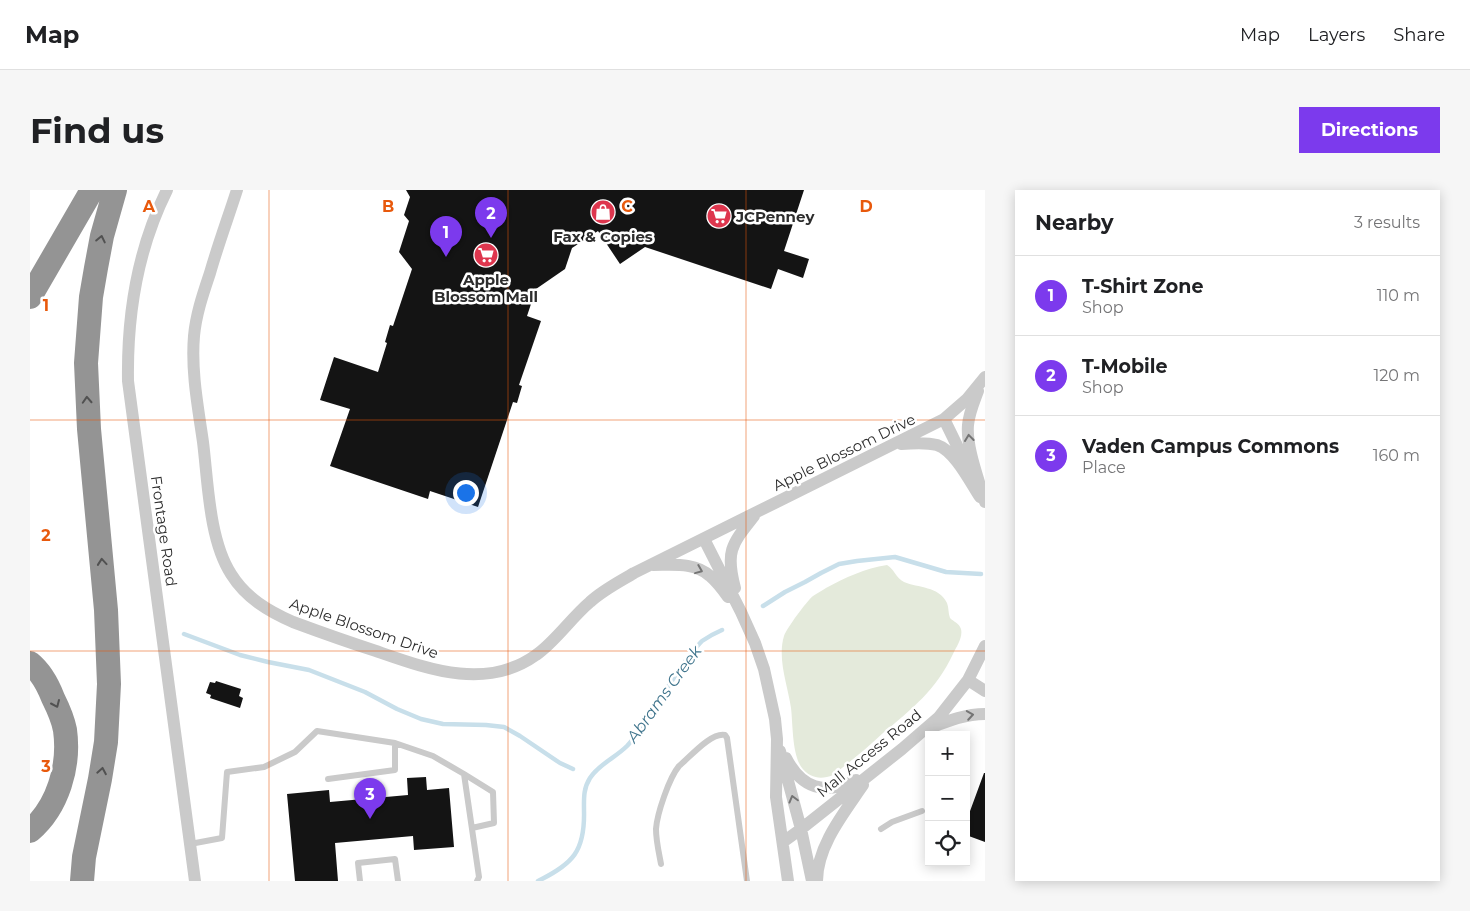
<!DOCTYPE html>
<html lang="en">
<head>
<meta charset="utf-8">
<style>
  :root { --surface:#fff; --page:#f6f6f6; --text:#202124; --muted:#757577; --line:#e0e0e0; --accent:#7c3aed }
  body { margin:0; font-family:Montserrat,sans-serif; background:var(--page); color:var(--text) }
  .controls { position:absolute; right:15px; bottom:15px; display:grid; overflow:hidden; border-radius:0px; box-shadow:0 2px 12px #0003 }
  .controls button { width:45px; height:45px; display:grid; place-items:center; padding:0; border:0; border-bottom:1px solid var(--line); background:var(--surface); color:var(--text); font:25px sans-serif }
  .you { position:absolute; left:435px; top:302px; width:18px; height:18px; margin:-12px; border:4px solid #fff; border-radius:50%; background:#1a73e8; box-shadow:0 0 0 8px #1a73e833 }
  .badge { display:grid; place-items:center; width:32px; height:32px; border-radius:50%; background:var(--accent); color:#fff; font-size:16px; font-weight:700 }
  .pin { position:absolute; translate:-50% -41px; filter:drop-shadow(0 1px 2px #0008) }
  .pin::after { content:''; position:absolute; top:26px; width:18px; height:15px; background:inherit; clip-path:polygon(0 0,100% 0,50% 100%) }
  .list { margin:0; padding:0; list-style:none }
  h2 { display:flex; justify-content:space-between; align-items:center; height:65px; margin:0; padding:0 20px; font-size:21px }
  h2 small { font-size:16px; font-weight:400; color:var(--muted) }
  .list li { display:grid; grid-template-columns:32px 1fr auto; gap:15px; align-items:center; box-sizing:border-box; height:80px; padding:0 20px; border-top:1px solid var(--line) }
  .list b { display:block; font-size:19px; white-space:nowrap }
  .list p { margin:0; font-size:16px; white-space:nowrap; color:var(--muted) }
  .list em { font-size:16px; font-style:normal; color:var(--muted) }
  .icon { flex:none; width:28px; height:28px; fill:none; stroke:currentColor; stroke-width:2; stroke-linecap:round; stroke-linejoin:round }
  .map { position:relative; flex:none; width:955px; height:691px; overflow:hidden; border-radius:0px }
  header { display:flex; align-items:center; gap:30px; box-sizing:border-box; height:70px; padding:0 25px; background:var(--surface); border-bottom:1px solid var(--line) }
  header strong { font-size:24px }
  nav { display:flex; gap:28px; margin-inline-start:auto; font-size:18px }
  .intro { display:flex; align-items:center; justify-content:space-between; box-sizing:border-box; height:120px; padding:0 30px }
  h1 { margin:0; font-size:35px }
  .button { padding:12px 22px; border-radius:0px; background:var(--accent); color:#fff; font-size:18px; font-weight:700 }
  main { display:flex; gap:30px; padding:0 30px }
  aside { flex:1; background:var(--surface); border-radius:0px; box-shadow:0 2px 12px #0003 }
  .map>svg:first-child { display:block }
  .green { fill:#e4eadb }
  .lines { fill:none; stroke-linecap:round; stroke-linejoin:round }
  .stream { stroke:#c8dfea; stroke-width:4.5 }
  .building { fill:#141414 }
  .lane { stroke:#cacaca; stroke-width:6 }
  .street { stroke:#cacaca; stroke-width:12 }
  .highway { stroke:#949494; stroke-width:24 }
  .oneway { stroke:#515151 }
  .oneway2 { stroke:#747474 }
  .grid { fill:none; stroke:#e8590c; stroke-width:1; stroke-opacity:0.55 }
  .labels { text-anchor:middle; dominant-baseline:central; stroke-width:5; stroke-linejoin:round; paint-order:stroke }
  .poi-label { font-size:15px; font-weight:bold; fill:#2d2d2d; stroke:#fff }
  .street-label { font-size:15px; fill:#2d2d2d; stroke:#fff }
  .water-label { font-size:16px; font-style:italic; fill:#3f748c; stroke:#fff }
  .grid-label { font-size:16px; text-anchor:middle; font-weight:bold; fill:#e8590c; stroke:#fff; stroke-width:5; stroke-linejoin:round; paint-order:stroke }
</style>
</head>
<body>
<header>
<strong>Map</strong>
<nav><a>Map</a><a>Layers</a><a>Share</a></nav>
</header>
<div class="intro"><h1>Find us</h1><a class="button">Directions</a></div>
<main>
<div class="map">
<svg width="955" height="691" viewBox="0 0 955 691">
  <rect width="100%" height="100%" fill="#fff"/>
  <path class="green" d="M 857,375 C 864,379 866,388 874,392 C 888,398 909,396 917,413 C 919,418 918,423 920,428 C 924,432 929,433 931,439 C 933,447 927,456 923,464 C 906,500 883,518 853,543 C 837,558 820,572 803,585 C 791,590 780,588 772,578 C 762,565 763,535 761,518 C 758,496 747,469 754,446 C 757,438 776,412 783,406 C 787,403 792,401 796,398 C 815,388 835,378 857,375 Z"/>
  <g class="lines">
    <path class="stream" d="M 733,416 L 755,402 L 775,392 L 791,383 L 809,374 L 827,371 L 865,367 L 916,382 L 951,384
      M 154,444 L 210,465 L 238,472 L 279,480 L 335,502 L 367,519 L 391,529 L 413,534 L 456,535 L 474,537 L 490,546 L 530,573 L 543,579
      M 508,691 C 543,674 555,661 554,621 C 554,609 553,599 560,588 C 569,574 585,568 597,556 C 623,528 637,492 662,463 C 665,459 668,455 672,451 C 678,447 685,443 692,440"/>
  </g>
  <path class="building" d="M 376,0 L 774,0 L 754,61 L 779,69 L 773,88 L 748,79 L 741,99 L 615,57 L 590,74 L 568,41 L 542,58 L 535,79 L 506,99 L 497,126 L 511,131 L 489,195 L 492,196 L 487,213 L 483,212 L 448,317 L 400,301 L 398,309 L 300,276 L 320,219 L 290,210 L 304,167 L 348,182 L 357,153 L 355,152 L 360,135 L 363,136 L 382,79 L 369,62 L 379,31 L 374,25 L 380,7 Z
    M 186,491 L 211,499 L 209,506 L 213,508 L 210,518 L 180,508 L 181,505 L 176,503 L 180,492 L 185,493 Z
    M 954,583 L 955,583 L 955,652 L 936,645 L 936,632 Z
    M 396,587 L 397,600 L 419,598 L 424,657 L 384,660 L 383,646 L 305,653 L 308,691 L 265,691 L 257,604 L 299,600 L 300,612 L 378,605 L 377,588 Z"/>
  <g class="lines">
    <path class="lane" d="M 434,584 L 463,602 L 464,633 L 442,638
      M 298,589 L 365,580 L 365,553
      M 851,639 L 862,632 L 892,621
      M 160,654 L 192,648 L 197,582 L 234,577 L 265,562 L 287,541 L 365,553 L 403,566 L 434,584 L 449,687 L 447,691
      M 631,674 C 629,663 626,651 626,639 C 627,624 639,588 649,576 C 660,567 681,542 695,545 L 697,548 L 717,691
      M 330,691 L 328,673 L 365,669 L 368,691"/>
    <path class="street" d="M 137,0 C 108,58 97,126 98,191 L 165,691
      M 207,0 C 198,28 188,55 180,83 C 173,104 166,124 164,146 C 161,181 168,217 173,252 C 178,292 179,350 201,384 C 216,408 238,421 263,432 C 290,442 318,452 346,461 C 398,479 456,501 506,465 C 525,452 541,428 560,412 C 573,400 589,392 604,383 L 914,229 L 937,209 L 955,187
      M 948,201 C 944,212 939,223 938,235 C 936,257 949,290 955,312
      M 914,229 L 937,276
      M 871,254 C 883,253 896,252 907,255 C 925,261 940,292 950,307
      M 674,349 L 711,422 L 725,453 L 734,479 L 745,529 L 747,549 L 746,607 L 758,691
      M 623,375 C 643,375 665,372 680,386 C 687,392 693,400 698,407
      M 705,398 C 695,361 702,354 724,326
      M 938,490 L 955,501
      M 900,538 C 918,531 935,524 955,524
      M 750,561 L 771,639 L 782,691
      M 756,568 C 772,599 794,605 826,590
      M 753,652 L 771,639 L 872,559 L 909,527 L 938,490 L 955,456
      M 787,691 C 787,656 814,623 833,595"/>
    <path class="highway" d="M 0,107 L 62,0
      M 0,473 C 11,482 18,495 23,508 C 28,518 33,529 35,540 C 40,576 28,617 0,641
      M 52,691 L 54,667 L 70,589 L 76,552 L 79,494 L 76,420 L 59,239 L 56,173 L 61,107 L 66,78 L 72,46 L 85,0"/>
  </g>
  <defs><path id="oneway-chevron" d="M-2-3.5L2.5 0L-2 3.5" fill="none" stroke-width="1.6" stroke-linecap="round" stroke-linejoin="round" transform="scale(1.25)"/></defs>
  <g class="oneway">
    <use href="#oneway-chevron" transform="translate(71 49) rotate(-78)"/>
    <use href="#oneway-chevron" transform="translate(57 210) rotate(-93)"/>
    <use href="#oneway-chevron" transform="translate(72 372) rotate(-95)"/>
    <use href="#oneway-chevron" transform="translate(26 514) rotate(66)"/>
    <use href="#oneway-chevron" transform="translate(72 581) rotate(-80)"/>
  </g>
  <g class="oneway2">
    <use href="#oneway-chevron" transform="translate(939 248) rotate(-97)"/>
    <use href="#oneway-chevron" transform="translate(669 380) rotate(22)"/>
    <use href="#oneway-chevron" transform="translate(940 525) rotate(-9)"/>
    <use href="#oneway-chevron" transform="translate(763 609) rotate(-105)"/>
  </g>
  <path class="grid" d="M 239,0 L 239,691M 478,0 L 478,691M 716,0 L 716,691M 0,230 L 955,230M 0,461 L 955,461"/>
  <defs>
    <symbol id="shop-disc" viewBox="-11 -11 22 22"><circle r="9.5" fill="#de364e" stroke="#fff"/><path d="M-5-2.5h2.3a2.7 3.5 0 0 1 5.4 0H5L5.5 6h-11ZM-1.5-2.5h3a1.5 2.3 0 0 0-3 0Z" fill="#fff"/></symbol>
    <symbol id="supermarket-disc" viewBox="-11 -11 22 22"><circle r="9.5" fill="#de364e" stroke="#fff"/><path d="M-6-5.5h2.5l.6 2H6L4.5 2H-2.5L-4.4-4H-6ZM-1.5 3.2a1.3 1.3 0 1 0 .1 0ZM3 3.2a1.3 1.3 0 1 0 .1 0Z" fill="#fff"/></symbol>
  </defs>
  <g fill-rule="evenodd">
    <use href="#shop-disc" x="559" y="8" width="28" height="28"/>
    <use href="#supermarket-disc" x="675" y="12" width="28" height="28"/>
    <use href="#supermarket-disc" x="442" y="51" width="28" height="28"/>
  </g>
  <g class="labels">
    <g class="poi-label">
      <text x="706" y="26" text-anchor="start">JCPenney</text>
      <text x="573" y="46">Fax &amp; Copies</text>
      <text x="456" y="89">Apple<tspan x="456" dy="17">Blossom Mall</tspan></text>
    </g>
    <g class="street-label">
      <text transform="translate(814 262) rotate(-26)">Apple Blossom Drive</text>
      <text transform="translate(134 341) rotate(82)">Frontage Road</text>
      <text transform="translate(334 438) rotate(19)">Apple Blossom Drive</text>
      <text transform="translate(839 563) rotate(-39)">Mall Access Road</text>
    </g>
    <g class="water-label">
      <text transform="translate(634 504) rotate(-54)">Abrams Creek</text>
    </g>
  </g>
  <g class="grid-label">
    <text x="119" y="22">A</text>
    <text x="358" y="22">B</text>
    <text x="597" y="22">C</text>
    <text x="836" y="22">D</text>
    <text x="16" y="121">1</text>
    <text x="16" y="351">2</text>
    <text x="16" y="582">3</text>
  </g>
</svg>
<div class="controls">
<button>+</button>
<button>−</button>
<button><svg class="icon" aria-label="locate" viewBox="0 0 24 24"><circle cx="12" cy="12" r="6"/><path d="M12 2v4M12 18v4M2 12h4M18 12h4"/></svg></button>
</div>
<div class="you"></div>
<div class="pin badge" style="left:416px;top:67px">1</div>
<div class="pin badge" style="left:461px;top:48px">2</div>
<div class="pin badge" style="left:340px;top:629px">3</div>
</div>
<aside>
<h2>Nearby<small>3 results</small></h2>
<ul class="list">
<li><span class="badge">1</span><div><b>T-Shirt Zone</b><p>Shop</p></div><em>110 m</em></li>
<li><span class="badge">2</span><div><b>T-Mobile</b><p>Shop</p></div><em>120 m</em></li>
<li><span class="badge">3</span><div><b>Vaden Campus Commons</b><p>Place</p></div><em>160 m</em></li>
</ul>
</aside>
</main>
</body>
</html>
